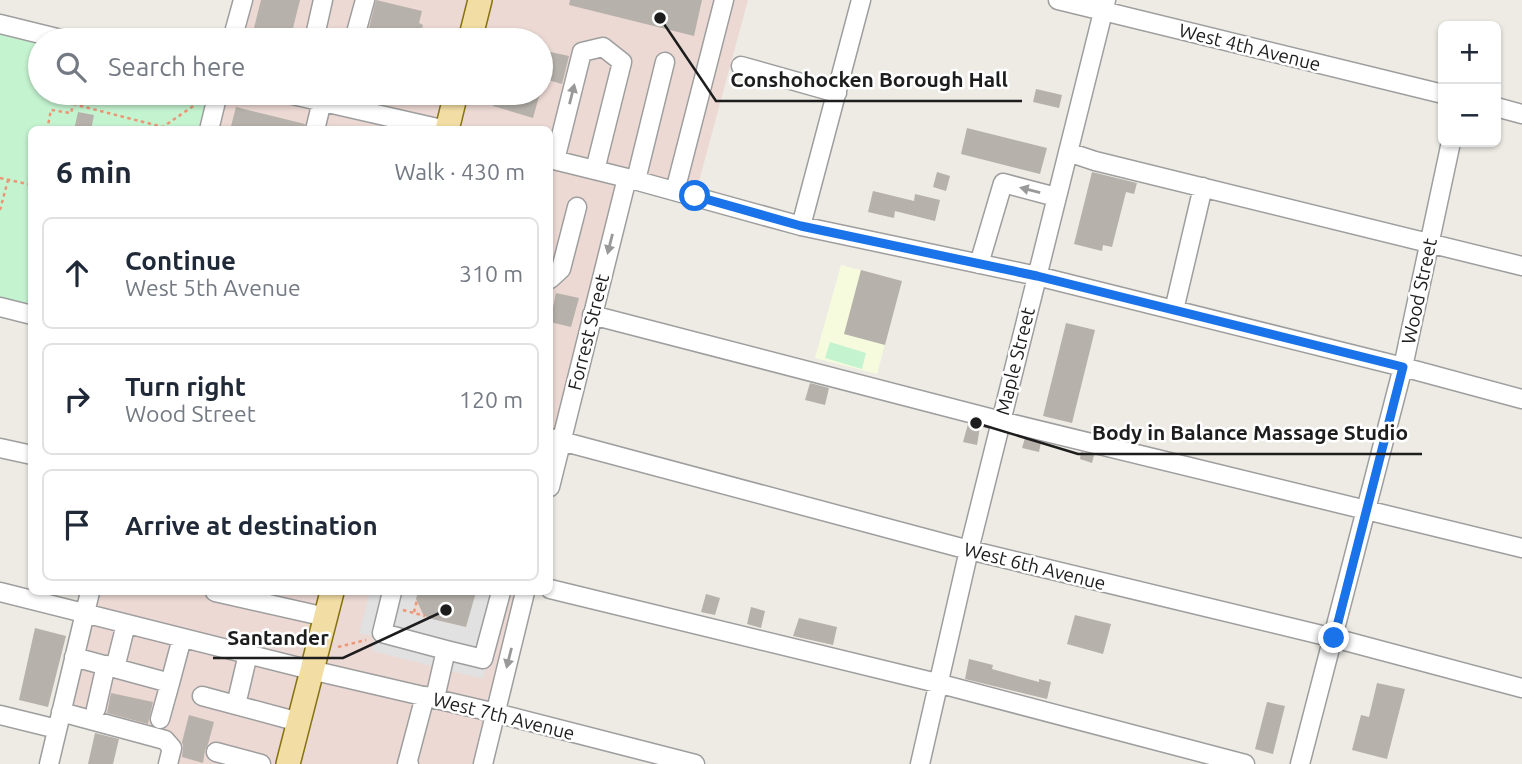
<!DOCTYPE html>
<html lang="en">
<head>
<meta charset="utf-8">
<style>
  :root { --surface:#fff; --page:#f6f6f7; --text:#1f2937; --muted:#747a83; --line:#e0e1e3 }
  body { margin:0; font-family:Ubuntu,sans-serif; background:var(--page); color:var(--text) }
  .controls { position:absolute; right:21px; top:21px; display:grid; overflow:hidden; border-radius:10px; box-shadow:0 2px 5px #0004 }
  .controls button { width:63px; height:63px; display:grid; place-items:center; padding:0; border:0; border-bottom:2px solid var(--line); background:var(--surface); color:var(--text); font:35px sans-serif }
  .stop { position:absolute; width:21px; height:21px; margin:-16px; border:5px solid #1a73e8; border-radius:50%; background:#fff }
  .stop.end { background:#1a73e8; border-color:#fff; box-shadow:0 2px 7px #0008 }
  .list { margin:0; padding:0; list-style:none }
  h2 { display:flex; justify-content:space-between; align-items:center; height:91px; margin:0; padding:0 28px; font-size:30px }
  h2 small { font-size:23px; font-weight:400; color:var(--muted) }
  .list li { display:grid; grid-template-columns:46px 1fr auto; gap:21px; align-items:center; box-sizing:border-box; height:112px; margin:0 14px 14px; padding:0 14px; border:2px solid var(--line); border-radius:10px }
  .list b { display:block; font-size:26px; white-space:nowrap }
  .list p { margin:0; font-size:23px; white-space:nowrap; color:var(--muted) }
  .list em { font-size:23px; font-style:normal; color:var(--muted) }
  .icon { flex:none; width:38px; height:38px; fill:none; stroke:currentColor; stroke-width:2; stroke-linecap:round; stroke-linejoin:round }
  .map { position:relative; flex:none; width:1522px; height:764px; overflow:hidden }
  .search { position:absolute; background:var(--surface); box-shadow:0 2px 5px #0004; left:28px; top:28px; width:525px; height:77px; display:flex; align-items:center; gap:18px; box-sizing:border-box; padding:0 24px; border-radius:38px; color:var(--muted); font-size:26px }
  .panel { position:absolute; background:var(--surface); box-shadow:0 2px 5px #0004; left:28px; top:126px; width:525px; height:469px; border-radius:10px }
  .map>svg:first-child { display:block }
  .commercial { fill:#ecd9d4 }
  .education { fill:#f6fbde }
  .park { fill:#c4f3d0 }
  .parking { fill:#e1e1e1 }
  .building { fill:#b6b1aa }
  .lines { fill:none; stroke-linecap:round; stroke-linejoin:round }
  .minor-casing { stroke:#9e9e9e; stroke-width:21 }
  .major-casing { stroke:#86720f; stroke-width:26 }
  .path { stroke:#eb9677; stroke-width:2.5; stroke-dasharray:3.5 3.5; stroke-linecap:butt }
  .minor { stroke:#fff; stroke-width:18 }
  .major { stroke:#f2dda4; stroke-width:23 }
  .oneway { fill:#999 }
  .route { stroke:#1a73e8; stroke-width:9 }
  .labels { text-anchor:middle; dominant-baseline:central; stroke-width:5; stroke-linejoin:round; paint-order:stroke }
  .street-label { font-size:19px; fill:#1d1d1d; stroke:#fff }
  .leader { fill:none; stroke:#1d1d1d; stroke-width:2.5 }
  .callout-dot { fill:#1d1d1d; stroke:#fff; stroke-width:2.5 }
  .callout-label { font-size:21px; text-anchor:middle; font-weight:bold; fill:#1d1d1d; stroke:#fff; stroke-width:5; stroke-linejoin:round; paint-order:stroke }
</style>
</head>
<body>
<div class="map">
<svg width="1522" height="764" viewBox="0 0 1522 764">
  <rect width="100%" height="100%" fill="#edebe4"/>
  <path class="commercial" d="M 243,0 L 748,0 L 695,196 L 628,178 L 550,487 L 550,130 L 209,130 L 218,93 L 541,93 L 541,40 L 232,40 Z
    M 90,592 L 525,592 L 483,764 L 168,764 L 172,748 L 61,712 Z"/>
  <path class="education" d="M 841,265 L 902,281 L 877,374 L 815,358 Z"/>
  <path class="park" d="M 0,24 L 40,40 L 40,93 L 218,93 L 209,129 L 32,130 L 31,315 L 0,307 Z
    M 830,342 L 866,353 L 862,369 L 825,358 Z"/>
  <path class="parking" d="M 370,592 L 418,592 L 412,614 L 465,627 L 476,592 L 506,592 L 483,679 L 372,651 L 375,637 L 359,633 Z"/>
  <path class="building" d="M 261,0 L 300,0 L 290,40 L 251,40 Z
    M 376,0 L 422,11 L 419,23 L 423,25 L 419,40 L 366,40 Z
    M 570,0 L 702,0 L 694,36 L 569,5 Z
    M 541,50 L 569,56 L 562,84 L 541,78 Z
    M 1036,89 L 1062,95 L 1059,108 L 1033,102 Z
    M 496,93 L 540,93 L 533,118 L 493,106 Z
    M 236,107 L 305,124 L 304,130 L 230,130 Z
    M 78,112 L 94,115 L 91,130 L 74,130 Z
    M 967,128 L 1047,148 L 1040,174 L 961,154 Z
    M 937,172 L 950,176 L 946,191 L 933,187 Z
    M 1092,172 L 1137,183 L 1134,194 L 1126,192 L 1112,247 L 1103,245 L 1102,251 L 1074,244 Z
    M 873,191 L 914,201 L 915,194 L 940,200 L 935,221 L 895,211 L 894,218 L 868,212 Z
    M 861,270 L 902,281 L 885,345 L 844,334 Z
    M 556,293 L 579,298 L 571,327 L 550,322 Z
    M 1066,323 L 1095,330 L 1072,423 L 1043,416 Z
    M 810,383 L 829,388 L 825,405 L 805,400 Z
    M 968,424 L 980,427 L 977,445 L 963,442 Z
    M 1025,438 L 1041,442 L 1039,452 L 1022,448 Z
    M 1081,452 L 1094,455 L 1092,463 L 1080,459 Z
    M 418,592 L 476,592 L 466,627 L 428,618 L 423,614 L 416,599 Z
    M 706,594 L 720,598 L 715,615 L 701,612 Z
    M 751,607 L 765,611 L 761,628 L 747,624 Z
    M 1075,615 L 1111,624 L 1103,654 L 1067,644 Z
    M 799,618 L 837,627 L 833,645 L 793,636 Z
    M 35,628 L 66,636 L 48,707 L 19,700 Z
    M 969,659 L 993,665 L 992,669 L 1039,682 L 1039,679 L 1051,682 L 1047,699 L 965,679 Z
    M 1377,683 L 1405,689 L 1387,759 L 1352,750 L 1361,715 L 1369,717 Z
    M 111,693 L 153,702 L 148,724 L 107,713 Z
    M 1267,702 L 1285,706 L 1273,754 L 1255,749 Z
    M 189,715 L 214,722 L 208,744 L 205,750 L 203,763 L 182,757 L 183,746 L 182,742 Z
    M 95,733 L 119,739 L 113,764 L 88,764 Z"/>
  <g class="lines">
    <defs>
      <path id="minor" d="M 1058,0 L 1443,94
        M 0,24 L 65,40
        M 232,40 L 243,0
        M 314,40 L 323,0
        M 354,40 L 365,0
        M 741,66 L 837,93
        M 284,93 L 446,130
        M 1496,107 L 1522,114
        M 209,130 L 218,93
        M 315,130 L 322,101
        M 1068,152 L 1095,161 L 1522,266
        M 550,159 L 627,178 L 801,226 L 1037,276 L 1403,367 L 1522,399
        M 555,160 L 582,52 L 603,47 L 622,62 L 595,170
        M 636,180 L 665,62
        M 675,191 L 724,0
        M 801,226 L 861,0
        M 979,264 L 1003,183 L 1056,197
        M 550,279 L 561,269 L 577,207
        M 0,307 L 32,315
        M 1174,310 L 1203,187
        M 592,315 L 1001,421 L 1522,548
        M 550,438 L 969,550 L 1334,638 L 1522,688
        M 0,448 L 32,455
        M 550,487 L 627,178
        M 550,589 L 937,683 L 1245,764
        M 0,592 L 311,670 L 496,713 L 695,764
        M 215,592 L 326,617
        M 392,592 L 382,633 L 446,650
        M 74,657 L 170,683 L 160,719
        M 115,668 L 126,624
        M 170,683 L 182,638
        M 202,696 L 299,722
        M 435,698 L 446,650 L 483,659 L 501,592
        M 236,705 L 248,654
        M 96,709 L 106,665
        M 61,712 L 165,740 L 172,748 L 168,764
        M 0,715 L 57,729
        M 216,752 L 261,764
        M 49,764 L 90,592
        M 409,764 L 407,764 L 425,696
        M 483,764 L 525,592
        M 920,764 L 969,550 L 1106,0
        M 1300,764 L 1403,367 L 1451,142"/>
      <path id="major" d="M 470,40 L 480,0
        M 447,130 L 456,93
        M 288,764 L 332,592"/>
    </defs>
    <use href="#minor" class="minor-casing"/>
    <use href="#major" class="major-casing"/>
    <path class="path" d="M 73,104 L 163,127 L 199,102
      M 47,130 L 51,110 L 71,113 L 76,93
      M 0,178 L 32,185
      M 0,210 L 8,180
      M 403,610 L 425,616
      M 414,612 L 417,600
      M 338,647 L 366,640"/>
    <use href="#minor" class="minor"/>
    <use href="#major" class="major"/>
  </g>
  <defs><path id="oneway-solid" d="M-6-.8H1V-3.2L6.5 0L1 3.2V.8H-6Z" transform="scale(1.75)"/></defs>
  <g class="oneway">
    <use href="#oneway-solid" transform="translate(572 94) rotate(-76)"/>
    <use href="#oneway-solid" transform="translate(1030 190) rotate(-166)"/>
    <use href="#oneway-solid" transform="translate(610 244) rotate(104)"/>
    <use href="#oneway-solid" transform="translate(509 658) rotate(104)"/>
  </g>
  <g class="lines">
    <path class="route" d="M 695,196 L 801,226 L 1037,276 L 1403,367 L 1334,638"/>
  </g>
  <g class="labels">
    <g class="street-label">
      <text transform="translate(1250 47) rotate(14)">West 4th Avenue</text>
      <text transform="translate(1419 291) rotate(-78)">Wood Street</text>
      <text transform="translate(588 332) rotate(-76)">Forrest Street</text>
      <text transform="translate(1015 361) rotate(-76)">Maple Street</text>
      <text transform="translate(1035 566) rotate(14)">West 6th Avenue</text>
      <text transform="translate(504 716) rotate(14)">West 7th Avenue</text>
    </g>
  </g>
  <path class="leader" d="M660 18L716 101H1022M976 423L1078 454H1422M446 610L343 658H213"/>
  <g class="callout-dot">
    <circle cx="660" cy="18" r="7"/>
    <circle cx="976" cy="423" r="7"/>
    <circle cx="446" cy="610" r="7"/>
  </g>
  <g class="callout-label">
    <text x="869" y="87">Conshohocken Borough Hall</text>
    <text x="1250" y="440">Body in Balance Massage Studio</text>
    <text x="278" y="645">Santander</text>
  </g>
</svg>
<div class="controls">
<button>+</button>
<button>−</button>
</div>
<div class="stop" style="left:695px;top:196px"></div>
<div class="stop end" style="left:1334px;top:638px"></div>
<div class="search"><svg class="icon" aria-label="search" viewBox="0 0 24 24"><circle cx="10" cy="10" r="6"/><path d="M15 15l6 6"/></svg>Search here</div>
<section class="panel">
<h2>6 min<small>Walk · 430 m</small></h2>
<ul class="list">
<li><svg class="icon" aria-label="ahead" viewBox="0 0 24 24"><path d="M12 20V5M6 11l6-6 6 6"/></svg><div><b>Continue</b><p>West 5th Avenue</p></div><em>310 m</em></li>
<li><svg class="icon" aria-label="right" viewBox="0 0 24 24"><path d="M7 20v-9h11M14 6l5 5-5 5"/></svg><div><b>Turn right</b><p>Wood Street</p></div><em>120 m</em></li>
<li><svg class="icon" aria-label="arrive" viewBox="0 0 24 24"><path d="M6 21V4h12l-3 4 3 4H6"/></svg><div><b>Arrive at destination</b></div></li>
</ul>
</section>
</div>
</body>
</html>
